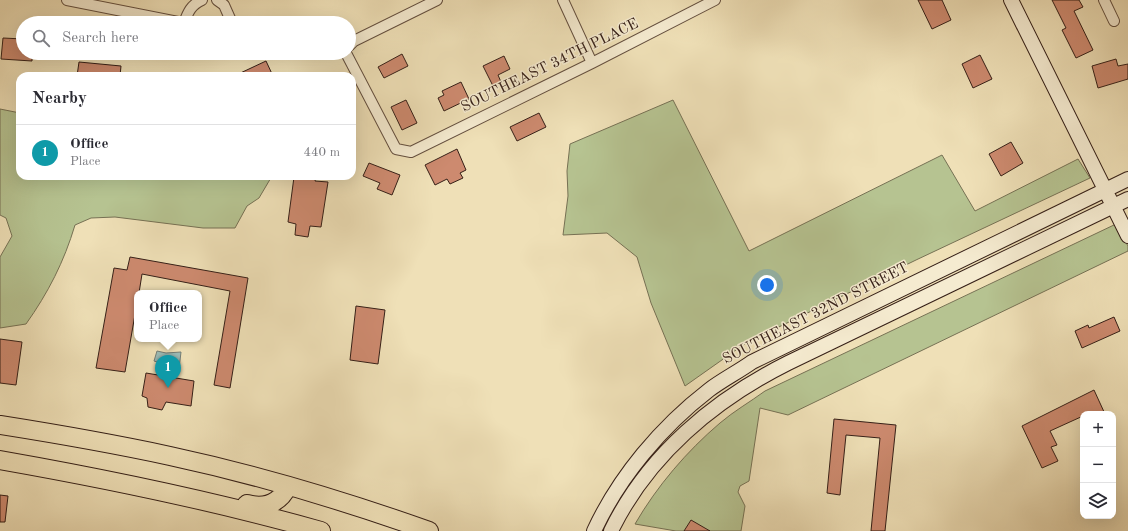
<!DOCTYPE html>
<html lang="en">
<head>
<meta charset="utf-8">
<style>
  :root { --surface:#fff; --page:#f2f2f3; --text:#2b2b33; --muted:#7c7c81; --line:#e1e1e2; --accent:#0f766e }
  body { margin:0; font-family:"Old Standard TT",serif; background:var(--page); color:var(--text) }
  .controls { position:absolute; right:12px; bottom:12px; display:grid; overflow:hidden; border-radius:8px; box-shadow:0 4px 16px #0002 }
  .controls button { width:36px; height:36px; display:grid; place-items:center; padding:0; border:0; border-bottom:1px solid var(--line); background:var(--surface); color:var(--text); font:20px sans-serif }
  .you { position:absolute; left:767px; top:285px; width:14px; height:14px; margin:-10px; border:3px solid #fff; border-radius:50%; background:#1a73e8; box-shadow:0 0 0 6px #1a73e833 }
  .badge { display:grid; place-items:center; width:26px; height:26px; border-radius:50%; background:var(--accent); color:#fff; font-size:13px; font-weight:700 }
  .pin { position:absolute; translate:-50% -33px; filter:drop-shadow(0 1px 2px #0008) }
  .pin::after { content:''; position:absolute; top:21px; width:14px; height:12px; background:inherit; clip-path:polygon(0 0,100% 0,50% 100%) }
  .popup { position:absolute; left:134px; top:290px; width:68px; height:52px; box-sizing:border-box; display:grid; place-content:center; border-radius:8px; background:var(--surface); filter:drop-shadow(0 1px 3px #0005); font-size:13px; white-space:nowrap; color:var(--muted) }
  .popup b { font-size:15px; color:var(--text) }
  .popup::after { content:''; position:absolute; left:50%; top:100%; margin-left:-8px; border:8px solid transparent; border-top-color:var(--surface) }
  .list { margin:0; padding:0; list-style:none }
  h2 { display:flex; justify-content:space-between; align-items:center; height:52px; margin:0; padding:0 16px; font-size:17px }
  h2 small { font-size:13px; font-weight:400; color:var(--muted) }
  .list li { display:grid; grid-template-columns:26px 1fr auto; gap:12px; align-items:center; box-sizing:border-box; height:56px; padding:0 16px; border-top:1px solid var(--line) }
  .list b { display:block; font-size:15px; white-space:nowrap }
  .list p { margin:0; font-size:13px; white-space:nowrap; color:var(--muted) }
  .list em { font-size:13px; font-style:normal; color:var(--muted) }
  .icon { flex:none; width:22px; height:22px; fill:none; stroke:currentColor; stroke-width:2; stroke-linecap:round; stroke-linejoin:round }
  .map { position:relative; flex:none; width:1128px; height:531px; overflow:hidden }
  .search { position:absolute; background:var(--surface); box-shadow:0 4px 16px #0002; left:16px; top:16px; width:340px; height:44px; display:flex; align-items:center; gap:10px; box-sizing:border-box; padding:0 14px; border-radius:22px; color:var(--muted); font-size:15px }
  .panel { position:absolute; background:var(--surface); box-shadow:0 4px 16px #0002; left:16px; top:72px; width:340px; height:108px; border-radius:12px }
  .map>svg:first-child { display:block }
  .green { fill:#b6c391; stroke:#767154 }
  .water { fill:#9cbbb6; stroke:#737d76 }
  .building { fill:#cd8a6f; stroke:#351f17 }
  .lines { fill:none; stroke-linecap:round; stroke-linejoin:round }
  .street-casing { stroke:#644f3f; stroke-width:12 }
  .secondary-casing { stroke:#351f17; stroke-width:16 }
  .highway-casing { stroke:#351f17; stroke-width:20 }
  .street { stroke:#f5ebd0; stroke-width:10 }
  .secondary { stroke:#f5ebd0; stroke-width:14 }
  .highway { stroke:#efe0b7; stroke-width:18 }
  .labels { text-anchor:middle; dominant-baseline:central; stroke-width:3; stroke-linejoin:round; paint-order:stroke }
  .street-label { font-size:15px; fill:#351f17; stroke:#f5ebd0 }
</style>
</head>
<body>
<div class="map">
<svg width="1128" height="531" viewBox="0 0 1128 531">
  <rect width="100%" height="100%" fill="#efe0b7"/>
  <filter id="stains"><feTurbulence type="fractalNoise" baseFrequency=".005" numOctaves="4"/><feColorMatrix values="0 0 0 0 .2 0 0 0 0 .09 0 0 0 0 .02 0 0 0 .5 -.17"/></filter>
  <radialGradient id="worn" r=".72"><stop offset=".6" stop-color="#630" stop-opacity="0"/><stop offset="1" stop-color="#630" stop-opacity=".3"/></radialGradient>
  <path class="green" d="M 673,100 L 749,251 L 942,155 L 975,211 L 1078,159 L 1090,178 L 916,260 L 746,343 L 685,386 L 651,303 L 637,257 L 607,233 L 563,235 L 568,196 L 567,171 L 570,144 Z
    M 0,109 L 20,113 L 20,176 L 272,176 L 259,198 L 247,206 L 235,228 L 203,228 L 115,217 L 91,218 L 75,225 C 64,262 48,293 26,324 L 0,328 L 0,257 L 12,236 L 6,218 L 0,215 Z
    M 1116,224 L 1128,246 L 1128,251 L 788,415 L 760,408 L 749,481 L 740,486 L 738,492 L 745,506 L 741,531 L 676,531 L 635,524 C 657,486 687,451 720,423 C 734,411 750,402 765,391 Z"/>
  <path class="water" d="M 157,351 L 166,353 L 181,352 L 179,369 L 154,361 Z"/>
  <path class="building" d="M 918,0 L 942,0 L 951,20 L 932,29 Z
    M 1052,0 L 1079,0 L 1083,7 L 1074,11 L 1093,50 L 1076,58 L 1062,30 L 1066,28 Z
    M 3,38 L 23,39 L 23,53 L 32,53 L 32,61 L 1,59 Z
    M 402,54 L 408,66 L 384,78 L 378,67 Z
    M 980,55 L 992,79 L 973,88 L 962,64 Z
    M 504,56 L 510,69 L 498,75 L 501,82 L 493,86 L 483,66 Z
    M 1116,59 L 1118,66 L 1128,64 L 1128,79 L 1098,88 L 1092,66 Z
    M 266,61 L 273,76 L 234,76 Z
    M 79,62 L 121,66 L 120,76 L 77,76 Z
    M 461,82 L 469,99 L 444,111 L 438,98 L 444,95 L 442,91 Z
    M 406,100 L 417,123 L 402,130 L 391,107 Z
    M 539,113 L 546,127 L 517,141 L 510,127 Z
    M 1011,142 L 1023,163 L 1001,176 L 989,154 Z
    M 457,149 L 466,170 L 460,173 L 463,178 L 450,184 L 447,179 L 435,185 L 425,165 Z
    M 369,163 L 400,175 L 392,195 L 377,189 L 380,183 L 363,176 Z
    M 303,176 L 316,176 L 315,181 L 328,182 L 321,227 L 310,226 L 308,237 L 295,235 L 296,224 L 288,222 L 294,177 L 303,178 Z
    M 130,257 L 248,278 L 230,388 L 214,385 L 230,291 L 142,274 L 139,293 L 137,293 L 137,303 L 125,372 L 96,368 L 114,268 L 127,270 Z
    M 356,306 L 385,310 L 378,364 L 350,360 Z
    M 1114,317 L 1120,331 L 1082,348 L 1075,331 L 1088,325 L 1089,328 Z
    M 0,339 L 22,342 L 16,385 L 0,383 Z
    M 146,373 L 194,381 L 191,406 L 166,402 L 162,410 L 148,407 L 147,398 L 142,396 Z
    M 1094,390 L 1105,414 L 1083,414 L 1083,416 L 1050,431 L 1057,445 L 1051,447 L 1058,461 L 1042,468 L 1022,426 Z
    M 834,419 L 896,425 L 885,531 L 871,531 L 880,438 L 846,435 L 840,495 L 827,493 Z
    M 0,495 L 8,496 L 5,522 L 0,522 Z
    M 691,520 L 710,531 L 684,531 Z"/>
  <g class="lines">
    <defs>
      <path id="street" d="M 67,0 L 183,23
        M 217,0 L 224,5 L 232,23
        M 563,0 L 592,63
        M 1104,0 L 1114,21
        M 184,23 C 188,12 191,5 202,0
        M 349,46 L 354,41 L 437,0
        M 346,53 L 396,149 L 411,152 L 592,63 L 715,0"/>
      <path id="secondary" d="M 1011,0 L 1128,236
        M 594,531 C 619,477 661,427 709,390 C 722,380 738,372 752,362 L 1128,179
        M 611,531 C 648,455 714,400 788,363 L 1128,199"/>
      <path id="highway" d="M 0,425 C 57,434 114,444 170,456 C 258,475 345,501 429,531
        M 0,460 C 108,479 215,501 321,531
        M 247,504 C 265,509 280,503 288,486"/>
    </defs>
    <use href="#street" class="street-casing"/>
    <use href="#secondary" class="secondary-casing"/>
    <use href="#highway" class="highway-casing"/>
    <use href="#street" class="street"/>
    <use href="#secondary" class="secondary"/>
    <use href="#highway" class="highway"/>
  </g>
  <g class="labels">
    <g class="street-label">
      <text transform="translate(550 66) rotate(-26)">SOUTHEAST 34TH PLACE</text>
      <text transform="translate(816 314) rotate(-27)">SOUTHEAST 32ND STREET</text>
    </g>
  </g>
  <rect width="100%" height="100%" filter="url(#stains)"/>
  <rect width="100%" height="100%" fill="url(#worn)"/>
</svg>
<div class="controls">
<button>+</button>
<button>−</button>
<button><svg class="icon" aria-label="layers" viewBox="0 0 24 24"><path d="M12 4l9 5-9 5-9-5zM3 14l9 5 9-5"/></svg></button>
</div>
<div class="you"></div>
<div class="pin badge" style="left:168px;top:388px;background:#0f9aa8">1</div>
<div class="popup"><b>Office</b>Place</div>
<div class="search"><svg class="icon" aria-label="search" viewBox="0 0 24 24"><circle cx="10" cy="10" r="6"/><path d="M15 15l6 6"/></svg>Search here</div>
<section class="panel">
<h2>Nearby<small></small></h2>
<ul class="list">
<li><span class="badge" style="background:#0f9aa8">1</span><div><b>Office</b><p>Place</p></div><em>440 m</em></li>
</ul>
</section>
</div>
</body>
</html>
